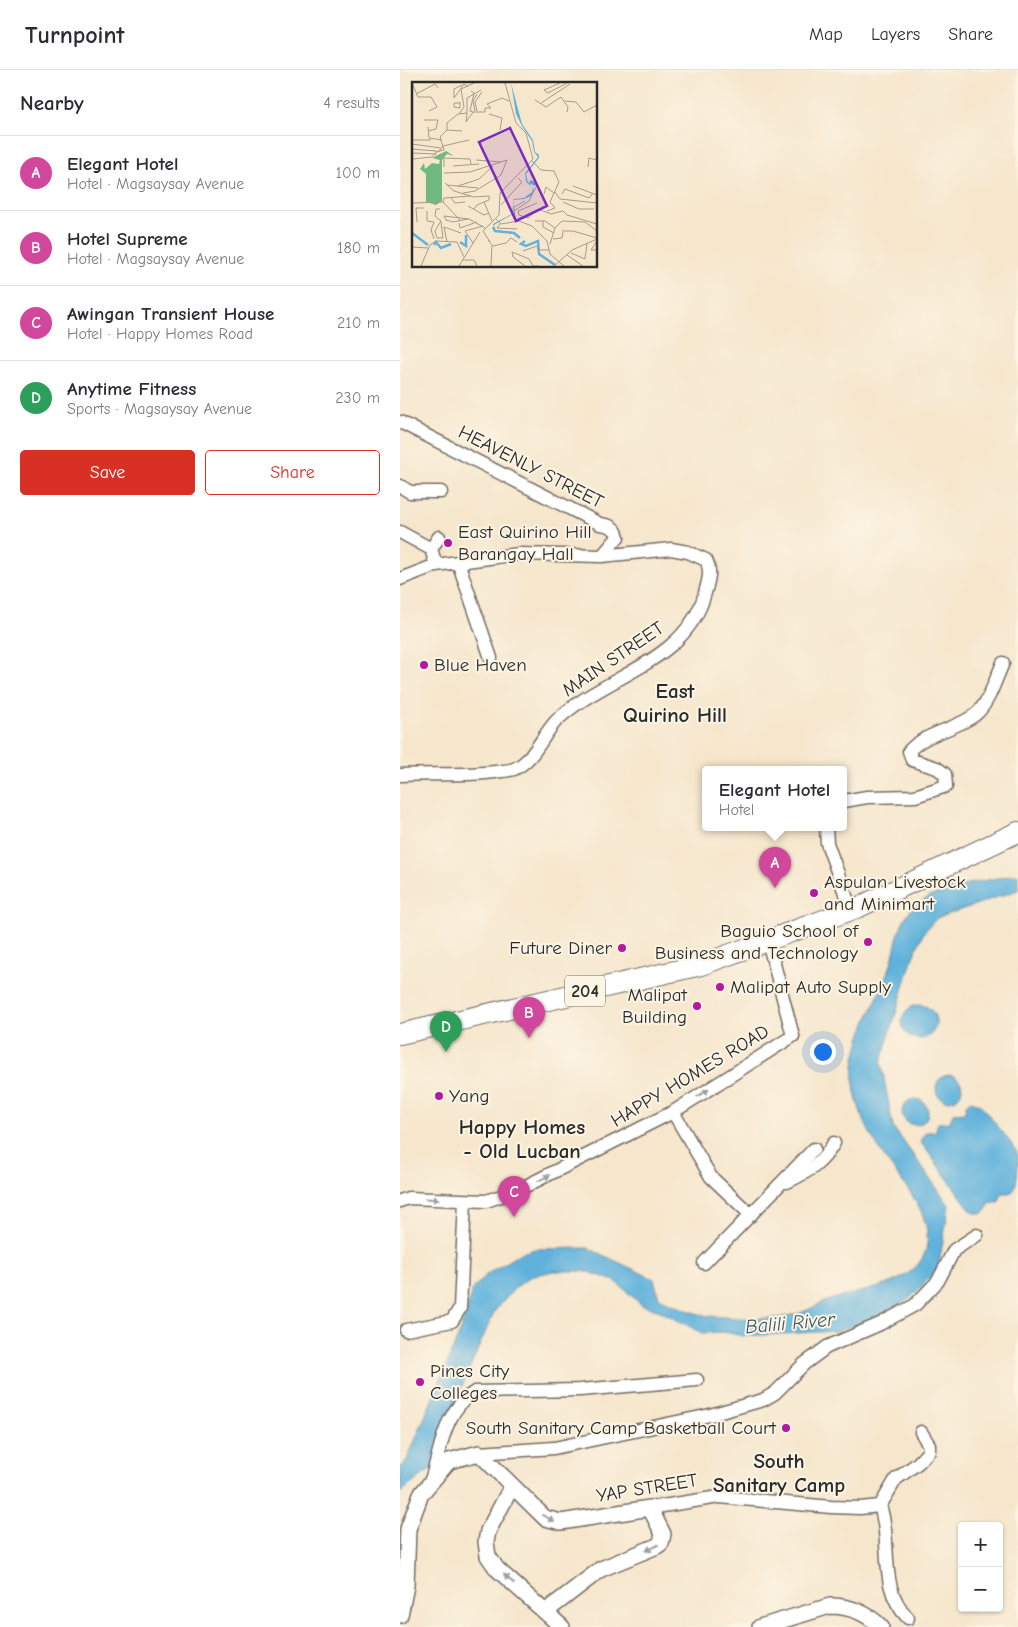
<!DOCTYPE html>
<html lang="en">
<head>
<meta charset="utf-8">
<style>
  :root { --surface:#fff; --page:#f7f7f7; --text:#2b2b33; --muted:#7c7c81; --line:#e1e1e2; --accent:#d93025 }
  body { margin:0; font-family:"Comic Neue",sans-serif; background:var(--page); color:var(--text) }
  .controls { position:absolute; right:15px; bottom:15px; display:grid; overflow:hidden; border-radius:5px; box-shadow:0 1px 4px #0004 }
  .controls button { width:45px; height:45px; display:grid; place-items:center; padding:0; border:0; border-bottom:1px solid var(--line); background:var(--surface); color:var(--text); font:25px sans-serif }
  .you { position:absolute; left:422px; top:981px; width:18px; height:18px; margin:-12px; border:4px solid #fff; border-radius:50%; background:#1a73e8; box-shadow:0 0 0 8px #1a73e833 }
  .badge { display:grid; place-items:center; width:32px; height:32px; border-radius:50%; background:var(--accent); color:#fff; font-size:16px; font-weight:700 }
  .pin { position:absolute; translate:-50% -41px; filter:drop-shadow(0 1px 2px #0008) }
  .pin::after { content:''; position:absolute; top:26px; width:18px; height:15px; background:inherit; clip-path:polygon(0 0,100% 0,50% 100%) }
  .popup { position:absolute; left:302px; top:696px; width:145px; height:65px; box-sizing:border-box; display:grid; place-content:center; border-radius:5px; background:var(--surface); filter:drop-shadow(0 1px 4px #0005); font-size:16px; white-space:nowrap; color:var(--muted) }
  .popup b { font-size:19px; color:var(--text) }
  .popup::after { content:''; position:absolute; left:50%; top:100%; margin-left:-10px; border:10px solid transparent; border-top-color:var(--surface) }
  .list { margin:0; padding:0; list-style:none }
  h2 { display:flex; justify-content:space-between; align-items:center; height:65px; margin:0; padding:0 20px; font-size:21px }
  h2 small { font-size:16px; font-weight:400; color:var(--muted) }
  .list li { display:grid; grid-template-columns:32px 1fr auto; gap:15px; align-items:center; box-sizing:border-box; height:75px; padding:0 20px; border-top:1px solid var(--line) }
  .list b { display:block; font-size:19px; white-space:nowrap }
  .list p { margin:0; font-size:16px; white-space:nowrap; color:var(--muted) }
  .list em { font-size:16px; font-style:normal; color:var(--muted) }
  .actions { display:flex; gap:10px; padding:15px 20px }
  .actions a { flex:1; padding:11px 0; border:1px solid var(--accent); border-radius:5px; text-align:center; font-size:18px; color:var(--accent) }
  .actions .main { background:var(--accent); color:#fff }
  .map { position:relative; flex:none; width:618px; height:1557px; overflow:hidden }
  header { display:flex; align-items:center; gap:30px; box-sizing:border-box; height:70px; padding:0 25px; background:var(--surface); border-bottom:1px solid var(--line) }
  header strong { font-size:24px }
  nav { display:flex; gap:28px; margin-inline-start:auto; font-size:18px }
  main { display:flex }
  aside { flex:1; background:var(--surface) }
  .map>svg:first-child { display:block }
  .water { fill:#61b2dc; stroke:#466e84 }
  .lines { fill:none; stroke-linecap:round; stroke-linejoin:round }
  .minor-casing { stroke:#726c63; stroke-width:15 }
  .tertiary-casing { stroke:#726c63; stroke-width:18 }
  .trunk-casing { stroke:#726c63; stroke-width:22 }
  .minor { stroke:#fff; stroke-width:12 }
  .tertiary { stroke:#fff; stroke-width:15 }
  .trunk { stroke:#fff; stroke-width:20 }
  .oneway { fill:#a0a0a0 }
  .poi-dot { fill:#b5179e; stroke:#fcf5e5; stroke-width:2 }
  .labels { text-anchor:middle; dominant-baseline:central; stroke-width:4; stroke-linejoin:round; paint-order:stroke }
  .shield { fill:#fcf5e5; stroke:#6a6863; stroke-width:1 }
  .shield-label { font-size:18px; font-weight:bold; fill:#2b2b2b }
  .street-label { font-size:19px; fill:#2b2b2b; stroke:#fcf5e5 }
  .poi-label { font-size:19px; fill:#2b2b2b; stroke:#fcf5e5; text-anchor:start }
  .water-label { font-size:20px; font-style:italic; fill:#3e5a69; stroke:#fcf5e5 }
  .quarter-label { font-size:21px; font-weight:bold; fill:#2b2b2b; stroke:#fcf5e5 }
  .inset-river { fill:none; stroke:#61b2dc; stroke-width:2.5 }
  .inset-road { fill:none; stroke:#a59b8c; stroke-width:1 }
  .view { fill:#7b2cbf; fill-opacity:0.15; stroke:#7b2cbf; stroke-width:2.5 }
  .inset-edge { fill:none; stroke:#2b2b2b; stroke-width:2.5 }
</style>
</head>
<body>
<header>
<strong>Turnpoint</strong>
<nav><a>Map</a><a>Layers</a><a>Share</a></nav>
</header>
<main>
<aside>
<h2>Nearby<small>4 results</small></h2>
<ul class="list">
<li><span class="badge" style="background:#d1479c">A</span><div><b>Elegant Hotel</b><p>Hotel · Magsaysay Avenue</p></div><em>100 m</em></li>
<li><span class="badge" style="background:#d1479c">B</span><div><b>Hotel Supreme</b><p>Hotel · Magsaysay Avenue</p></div><em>180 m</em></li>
<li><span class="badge" style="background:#d1479c">C</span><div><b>Awingan Transient House</b><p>Hotel · Happy Homes Road</p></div><em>210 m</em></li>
<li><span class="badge" style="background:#2e9e5b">D</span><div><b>Anytime Fitness</b><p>Sports · Magsaysay Avenue</p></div><em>230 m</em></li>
</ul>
<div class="actions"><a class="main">Save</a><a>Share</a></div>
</aside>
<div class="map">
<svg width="618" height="1557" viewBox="0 0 618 1557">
  <rect width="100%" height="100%" fill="#fcf5e5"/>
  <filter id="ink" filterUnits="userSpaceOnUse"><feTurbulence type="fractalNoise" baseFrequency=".02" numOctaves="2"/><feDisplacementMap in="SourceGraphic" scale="10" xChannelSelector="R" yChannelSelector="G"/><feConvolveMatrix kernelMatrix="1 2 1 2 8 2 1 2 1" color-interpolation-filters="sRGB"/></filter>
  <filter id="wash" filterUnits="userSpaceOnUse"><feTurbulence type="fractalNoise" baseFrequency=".0096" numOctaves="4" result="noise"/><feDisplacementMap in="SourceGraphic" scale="20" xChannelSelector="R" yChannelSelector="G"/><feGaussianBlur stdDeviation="1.12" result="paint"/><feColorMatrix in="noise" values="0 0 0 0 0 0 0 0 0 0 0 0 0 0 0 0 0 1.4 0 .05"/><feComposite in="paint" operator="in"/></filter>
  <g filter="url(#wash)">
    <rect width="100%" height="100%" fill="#f6e6cc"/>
    <path class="water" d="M 618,804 L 618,820 L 537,848 L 524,862 L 513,887 L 481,992 L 493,1057 L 549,1135 L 539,1194 L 532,1206 L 509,1229 L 477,1246 L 438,1261 L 344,1266 L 323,1262 L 302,1263 L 260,1241 L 242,1235 L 215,1211 L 186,1201 L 154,1201 L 131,1206 L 115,1218 L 94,1242 L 42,1362 L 33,1397 L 0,1423 L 0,1397 L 7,1390 L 60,1262 L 72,1220 L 86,1205 L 119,1184 L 135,1179 L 188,1178 L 254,1209 L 259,1228 C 275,1235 292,1244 310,1246 C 336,1248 367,1251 392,1245 C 404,1243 413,1237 424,1232 C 458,1219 533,1217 527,1162 C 524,1133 496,1106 481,1082 C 473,1069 465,1055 460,1040 C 440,988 471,947 489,900 C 497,879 496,852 515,836 C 538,817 588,810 618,804 Z
      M502 952a17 17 0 1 1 34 0a17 17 0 1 1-34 0Z
      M536 1018a13 13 0 1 1 26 0a13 13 0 1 1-26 0Z
      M502 1042a13 13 0 1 1 26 0a13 13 0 1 1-26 0Z
      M 571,1031 L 580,1034 C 588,1045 614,1074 618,1085 C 618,1094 618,1119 611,1123 L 602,1123 L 599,1132 L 589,1133 L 587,1140 L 581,1144 L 572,1142 L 522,1074 L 521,1069 L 526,1062 L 535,1062 L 538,1053 L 550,1052 L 553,1043 L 565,1042 L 566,1035 Z"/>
  </g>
  <g filter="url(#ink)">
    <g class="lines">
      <defs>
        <path id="minor" d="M 0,352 L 200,454 C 209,455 216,457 218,467 L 202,486
          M 0,416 L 10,422 L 41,422
          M 0,462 L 31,479 L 36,495
          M 31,479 L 39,467
          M 58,492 L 91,588
          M 0,509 L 36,495 L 119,484 L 202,486 L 271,479 L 288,482 L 306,490 C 312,502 308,511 305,523 C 286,594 203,605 156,651 C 142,666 134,690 114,699 C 108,701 100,701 95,702 C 63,706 32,703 0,705
          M 444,731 L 467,727 L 515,726 L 546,716 L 545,704 L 537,698 L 512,690 L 509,681 C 526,662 556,660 576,644 C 589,633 596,608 603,593
          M 426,757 L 427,773 L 451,840
          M 273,1042 L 311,1107 L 351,1145
          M 387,1112 C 408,1102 422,1094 434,1073
          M 0,1131 L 8,1128 L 86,1131 L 116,1121 L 273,1042 L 393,966 L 368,871
          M 304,1193 L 414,1079
          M 6,1260 L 52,1251 L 60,1238 L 65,1131
          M 79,1383 L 154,1378 L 310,1345 L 363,1330 L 375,1323 L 404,1294 L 427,1277 L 480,1254 L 515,1235 L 538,1211 L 554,1180 L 577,1165
          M 31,1410 C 41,1379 44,1339 75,1322 L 180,1320 L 297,1310
          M 250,1438 L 319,1427 L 431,1437 L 460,1438 L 480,1436
          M 508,1548 C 477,1516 493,1474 480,1436 L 496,1409 L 518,1393 L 529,1381 L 529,1375 L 521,1362"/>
        <path id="tertiary" d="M 112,1416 L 88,1461 L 86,1472 L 88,1486 L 97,1499 L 162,1557
          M 0,1545 L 6,1516 L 8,1459 L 21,1424 L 49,1391 L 79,1383 L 145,1448 L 161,1452 L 250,1438 L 263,1464 L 261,1473 L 257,1476 L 201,1499 L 145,1542
          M 360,1557 L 430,1536 C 450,1536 467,1543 481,1557"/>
        <path id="trunk" d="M 0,964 L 301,895 L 459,837 L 618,762"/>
      </defs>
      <use href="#minor" class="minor-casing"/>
      <use href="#tertiary" class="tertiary-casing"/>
      <use href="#trunk" class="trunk-casing"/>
      <use href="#minor" class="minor"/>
      <use href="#tertiary" class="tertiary"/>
      <use href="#trunk" class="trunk"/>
    </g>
    <defs><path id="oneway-solid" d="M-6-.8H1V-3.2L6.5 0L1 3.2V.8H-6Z" transform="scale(1.25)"/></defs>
    <g class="oneway">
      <use href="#oneway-solid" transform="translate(303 1023) rotate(-32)"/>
      <use href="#oneway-solid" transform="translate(144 1108) rotate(-26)"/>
      <use href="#oneway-solid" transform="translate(32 1129) rotate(3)"/>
      <use href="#oneway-solid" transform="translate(148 1448) rotate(27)"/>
      <use href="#oneway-solid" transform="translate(252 1478) rotate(154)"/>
      <use href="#oneway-solid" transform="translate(109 1509) rotate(-138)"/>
    </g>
  </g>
  <g class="poi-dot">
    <circle cx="48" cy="473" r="5"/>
    <circle cx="24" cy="595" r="5"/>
    <circle cx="414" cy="823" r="5"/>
    <circle cx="468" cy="872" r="5"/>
    <circle cx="222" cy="878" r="5"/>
    <circle cx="320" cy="917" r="5"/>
    <circle cx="297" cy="936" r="5"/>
    <circle cx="39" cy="1026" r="5"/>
    <circle cx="20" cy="1312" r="5"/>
    <circle cx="386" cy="1358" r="5"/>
  </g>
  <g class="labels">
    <rect class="shield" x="165" y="905.5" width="40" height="31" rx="4"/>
    <g class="shield-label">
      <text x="185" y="921">204</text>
    </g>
    <g class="street-label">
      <text transform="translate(131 397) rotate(27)">HEAVENLY STREET</text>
      <text transform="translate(213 589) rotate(-34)">MAIN STREET</text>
      <text transform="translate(290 1006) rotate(-31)">HAPPY HOMES ROAD</text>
      <text transform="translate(247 1418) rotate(-9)">YAP STREET</text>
    </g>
    <g class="poi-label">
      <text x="58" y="462">East Quirino Hill<tspan x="58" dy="22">Barangay Hall</tspan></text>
      <text x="34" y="595">Blue Haven</text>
      <text x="424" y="812">Aspulan Livestock<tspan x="424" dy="22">and Minimart</tspan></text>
      <text x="458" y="861" text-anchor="end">Baguio School of<tspan x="458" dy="22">Business and Technology</tspan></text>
      <text x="212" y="878" text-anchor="end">Future Diner</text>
      <text x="330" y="917">Malipat Auto Supply</text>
      <text x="287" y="925" text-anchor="end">Malipat<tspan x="287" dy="22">Building</tspan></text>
      <text x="49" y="1026">Yang</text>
      <text x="30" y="1301">Pines City<tspan x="30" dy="22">Colleges</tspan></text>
      <text x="376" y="1358" text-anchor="end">South Sanitary Camp Basketball Court</text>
    </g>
    <g class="water-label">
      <text transform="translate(390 1253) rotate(-5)">Balili River</text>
    </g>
    <g class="quarter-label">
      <text x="275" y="621">East<tspan x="275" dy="24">Quirino Hill</tspan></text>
      <text x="122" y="1057">Happy Homes<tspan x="122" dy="24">- Old Lucban</tspan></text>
      <text x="379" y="1391">South<tspan x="379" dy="24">Sanitary Camp</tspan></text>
    </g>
  </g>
  <g transform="translate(12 12)">
    <rect width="185" height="185" fill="#f6e6cc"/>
    <path d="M 34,69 L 42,74 L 35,72 L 30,78 L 30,119 L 24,123 L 14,120 L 14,92 L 8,87 L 12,81 L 13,87 L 20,81 L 27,82 L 28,78 L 20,76 Z" fill="#70ba81"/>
    <path d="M 99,1 L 110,42 L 121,58 L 123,70 L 127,73 L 127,76 L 114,92 L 116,101 L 119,98 L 125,101 L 123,104 L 117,101 L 122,108 L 119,114 L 112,117 L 102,118 L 101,132 L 82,143 L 83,149 L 81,142 L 100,132 L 102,117 L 112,116 L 120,110 L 121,106 L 114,100 L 113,91 L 126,75 L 122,70 L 120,59 L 110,44 L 104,32 Z" fill="#61b2dc"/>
    <path class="inset-river" d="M 81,145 L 83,149 L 102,151 L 108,156M 0,151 L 16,163M 113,159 L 109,162 L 114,164 L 126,159 L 127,172 L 143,183M 48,160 L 54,164 L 54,153M 22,163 L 24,160 L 29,166 L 39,162"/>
    <path class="inset-road" d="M 0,1 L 6,15 L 19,15 L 25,25 L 17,29M 50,3 L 42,7 L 42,16 L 52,2 L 56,5M 132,8 L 136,11 L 155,1M 132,8 L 148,1M 59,9 L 62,11 L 58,29 L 61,30M 4,12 L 23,2 L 26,6M 123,18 L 134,25 L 149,15 L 156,25 L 155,30M 153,19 L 164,20 L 172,30 L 185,23M 48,20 L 48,26 L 42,25 L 42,21 L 48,21M 129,21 L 158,2M 63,29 L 61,19 L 65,12M 65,29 L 63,20 L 70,10M 55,31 L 55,16 L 69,8M 47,32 L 52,25 L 49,7 L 62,1M 77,32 L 90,36 L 88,48M 12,38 L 26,38 L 24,47 L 16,49M 16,45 L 17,56 L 30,58M 35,48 L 50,49M 0,58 L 19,58M 0,62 L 29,66M 31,64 L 57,58M 0,67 L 24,69M 23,70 L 32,68 L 28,55 L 35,48 L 35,41 L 46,32 L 55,31 L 54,40 L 61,30 L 73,30 L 73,26 L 79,26 L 75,22 L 90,16 L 97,19M 0,71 L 24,72M 0,77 L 20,75 L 31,65M 64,78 L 89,80M 120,79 L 129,88 L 142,89 L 147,100 L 138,120 L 143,126 L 135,129M 41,84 L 67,82M 32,85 L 32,76 L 58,77 L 59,82M 176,85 L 177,76 L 185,78M 32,91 L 58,90 L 95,78 L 89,93 L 63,109 L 51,111M 33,101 L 42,109 L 62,115 L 77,114 L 77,118 L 65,123 L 62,127M 35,103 L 66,106M 46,104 L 67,97 L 81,84M 161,104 L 185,113M 143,110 L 148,117 L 185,121M 132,112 L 134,105 L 142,111M 150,112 L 153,107 L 177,116 L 181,111M 39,116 L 43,121 L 53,120M 31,120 L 32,116 L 59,114M 31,120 L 48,138M 72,120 L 80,139M 151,120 L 167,127 L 182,127M 0,121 L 31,120M 89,123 L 110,100 L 106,96M 56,124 L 72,133 L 77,131M 28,127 L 24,127 L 23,134 L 29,139M 15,129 L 15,139 L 22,140 L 19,148 L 22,157M 102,129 L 102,125 L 113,119M 106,129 L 107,133 L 116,136 L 126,127 L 139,132 L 151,129 L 155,133 L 185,142M 106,129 L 125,121M 32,134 L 57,137 L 73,146M 32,134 L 34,138 L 41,140 L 56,137M 84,137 L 89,142 L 107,139 L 120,144 L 135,159 L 138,172 L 152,184M 29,139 L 23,149 L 25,156 L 31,156M 123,139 L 133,139 L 143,146M 131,139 L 131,145 L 142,151M 5,140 L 4,126 L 12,126M 29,140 L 31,156M 104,140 L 102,129 L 117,119 L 124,105M 47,141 L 48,146 L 65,140M 88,142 L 85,146 L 105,147M 32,145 L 49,151M 32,145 L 35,160M 150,149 L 161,149 L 185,156M 141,157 L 150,156 L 151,150M 76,158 L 80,163 L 79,184M 185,159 L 179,168 L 185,168M 78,160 L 71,149 L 87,133 L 88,111 L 121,77 L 114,51 L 104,41 L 93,1M 61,161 L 53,149 L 71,144M 138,162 L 143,146 L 150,139 L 173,140 L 185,149M 81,164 L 94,161 L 99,156 L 105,160M 0,165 L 16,166M 111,169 L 125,164 L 126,168 L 137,168M 100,170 L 117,177 L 121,184 L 127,184M 100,170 L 101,175 L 113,184M 159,171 L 173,177 L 175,161M 155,173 L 171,184M 51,178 L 62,178 L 65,184M 9,184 L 18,163 L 24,159 L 45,160 L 52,175M 47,184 L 68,150M 142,184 L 160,168 L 185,157"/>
    <path class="view" d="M 98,46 L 135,124 L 104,139 L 67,60 Z"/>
    <rect width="185" height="185" class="inset-edge"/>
  </g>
</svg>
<div class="controls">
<button>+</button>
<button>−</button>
</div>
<div class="you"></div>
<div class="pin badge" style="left:375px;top:818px;background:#d1479c">A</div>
<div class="popup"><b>Elegant Hotel</b>Hotel</div>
<div class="pin badge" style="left:129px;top:968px;background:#d1479c">B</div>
<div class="pin badge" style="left:114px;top:1147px;background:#d1479c">C</div>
<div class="pin badge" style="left:46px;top:982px;background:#2e9e5b">D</div>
</div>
</main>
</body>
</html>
